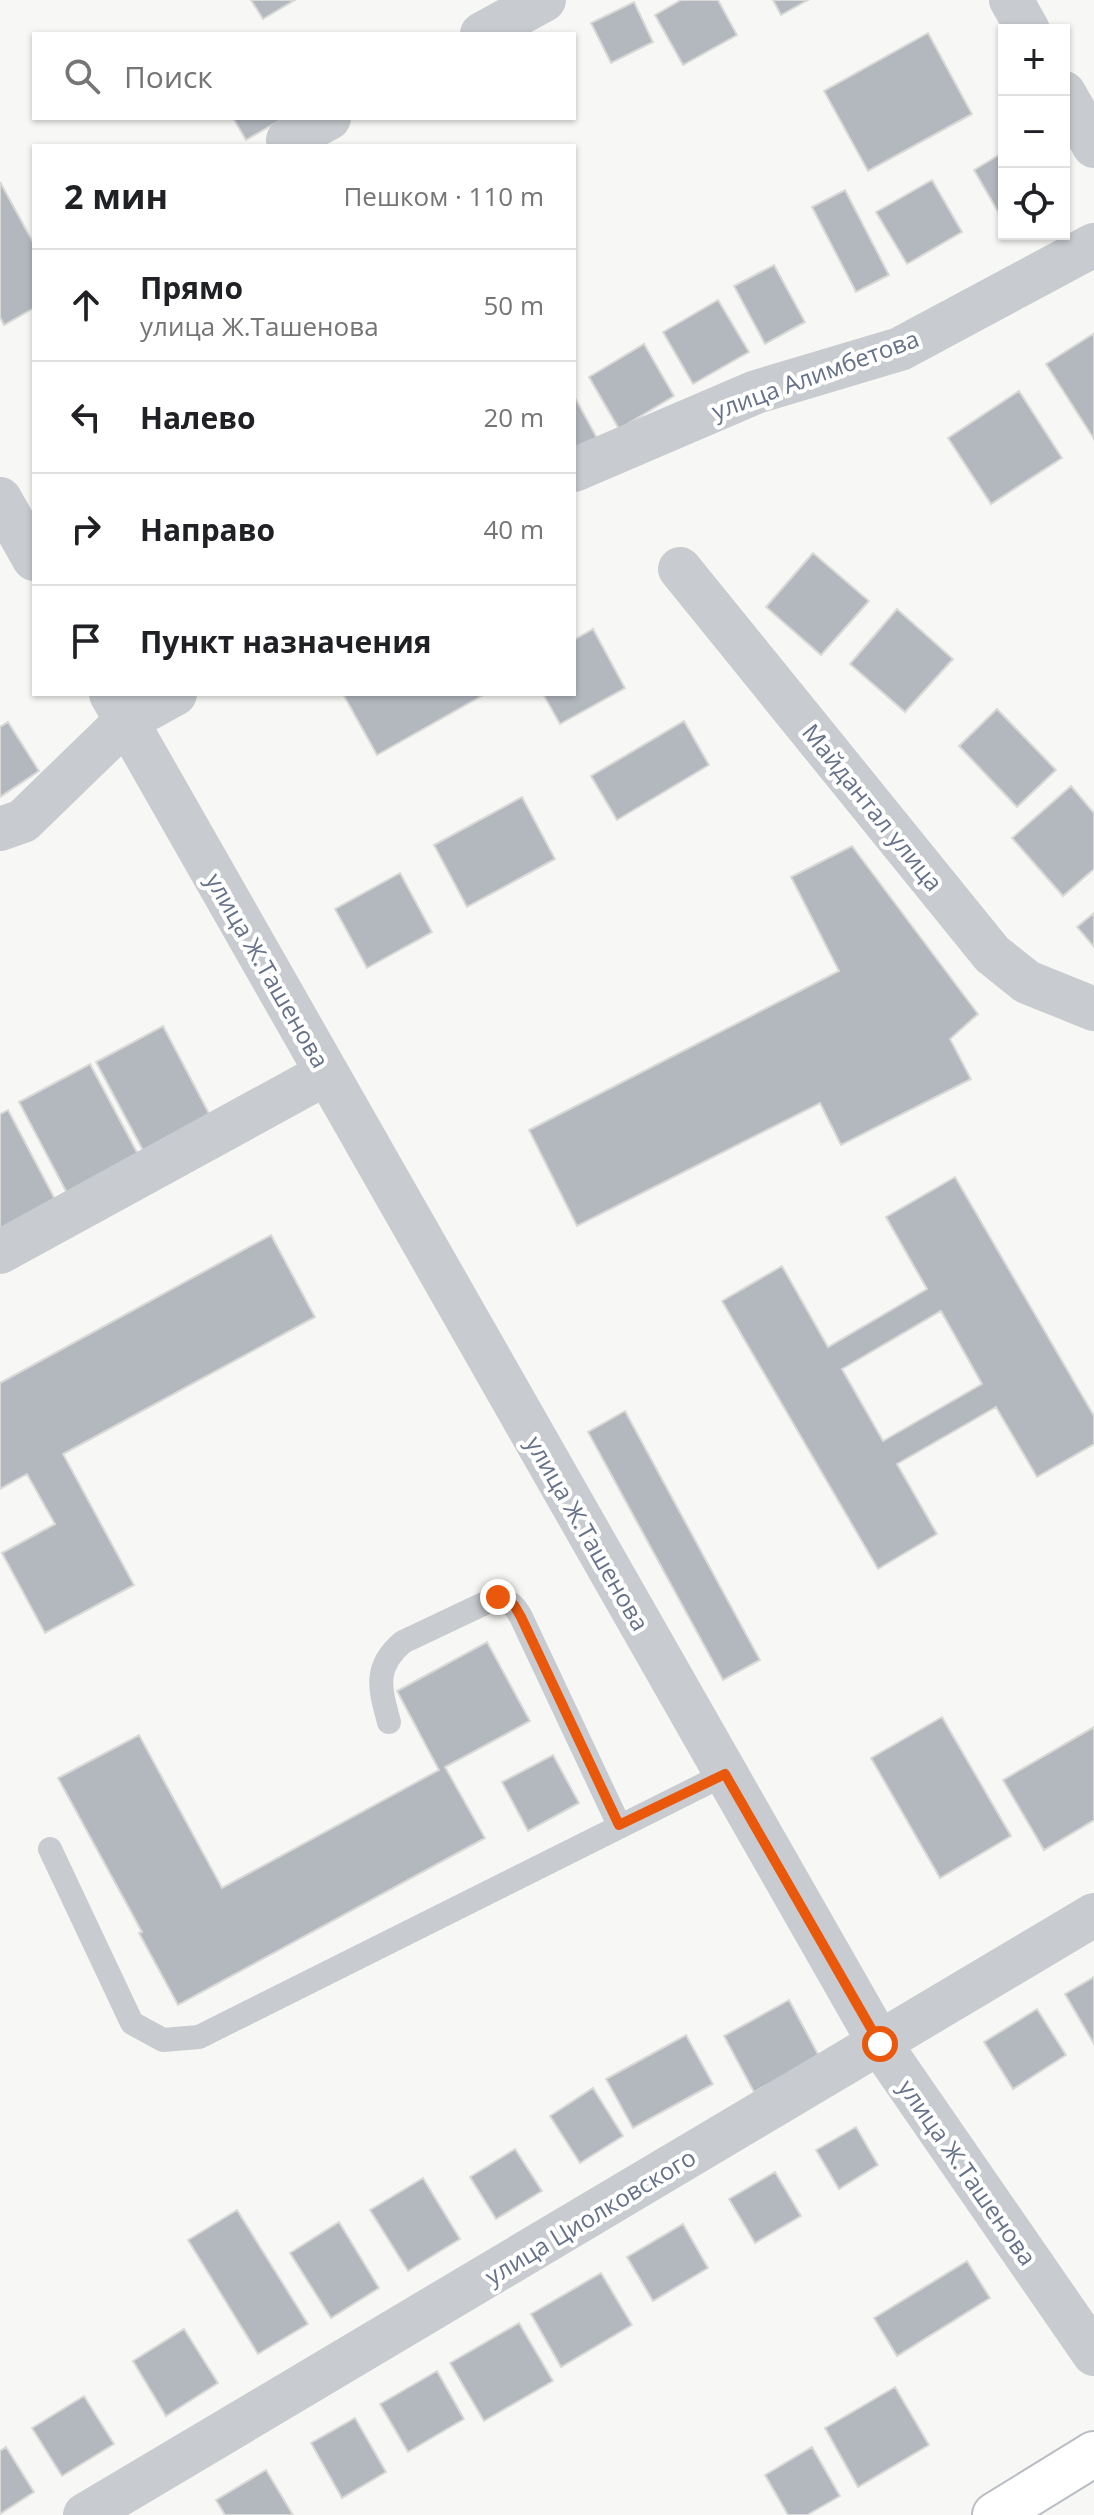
<!DOCTYPE html>
<html lang="ru">
<head>
<meta charset="utf-8">
<style>
  :root { --surface:#fff; --page:#f6f6f6; --text:#202124; --muted:#757577; --line:#e0e0e0 }
  body { margin:0; font-family:"Open Sans",sans-serif; background:var(--page); color:var(--text) }
  .controls { position:absolute; right:24px; top:24px; display:grid; overflow:hidden; border-radius:0px; box-shadow:0 2px 6px #0004 }
  .controls button { width:72px; height:72px; display:grid; place-items:center; padding:0; border:0; border-bottom:2px solid var(--line); background:var(--surface); color:var(--text); font:40px sans-serif }
  .stop { position:absolute; width:24px; height:24px; margin:-18px; border:6px solid #ea580c; border-radius:50%; background:#fff }
  .stop.end { background:#ea580c; border-color:#fff; box-shadow:0 2px 8px #0008 }
  .list { margin:0; padding:0; list-style:none }
  h2 { display:flex; justify-content:space-between; align-items:center; height:104px; margin:0; padding:0 32px; font-size:34px }
  h2 small { font-size:26px; font-weight:400; color:var(--muted) }
  .list li { display:grid; grid-template-columns:52px 1fr auto; gap:24px; align-items:center; box-sizing:border-box; height:112px; padding:0 32px; border-top:2px solid var(--line) }
  .list b { display:block; font-size:30px; white-space:nowrap }
  .list p { margin:0; font-size:26px; white-space:nowrap; color:var(--muted) }
  .list em { font-size:26px; font-style:normal; color:var(--muted) }
  .icon { flex:none; width:44px; height:44px; fill:none; stroke:currentColor; stroke-width:2; stroke-linecap:round; stroke-linejoin:round }
  .map { position:relative; flex:none; width:1094px; height:2515px; overflow:hidden }
  .search { position:absolute; background:var(--surface); box-shadow:0 2px 6px #0004; left:32px; top:32px; width:544px; height:88px; display:flex; align-items:center; gap:20px; box-sizing:border-box; padding:0 28px; border-radius:0px; color:var(--muted); font-size:30px }
  .panel { position:absolute; background:var(--surface); box-shadow:0 2px 6px #0004; left:32px; top:144px; width:544px; height:552px; border-radius:0px }
  .map>svg:first-child { display:block }
  .building { fill:#b3b8bf; stroke:#d9dad7; stroke-width:2; fill-rule:evenodd }
  .lines { fill:none; stroke-linecap:round; stroke-linejoin:round }
  .secondary-casing { stroke:#babec4; stroke-width:48 }
  .service { stroke:#c8cbcf; stroke-width:24 }
  .minor { stroke:#c8cbcf; stroke-width:44 }
  .secondary { stroke:#fff; stroke-width:44 }
  .route { stroke:#ea580c; stroke-width:10 }
  .labels { text-anchor:middle; dominant-baseline:central; stroke-width:8; stroke-linejoin:round; paint-order:stroke }
  .street-label { font-size:24px; fill:#667288; stroke:#fff }
</style>
</head>
<body>
<div class="map">
<svg width="1094" height="2515" viewBox="0 0 1094 2515">
  <rect width="100%" height="100%" fill="#f7f8f5"/>
  <path class="building" d="M 251,0 L 295,0 L 263,19 Z
    M 681,0 L 718,0 L 737,35 L 683,65 L 655,15 Z
    M 773,0 L 808,0 L 781,15 Z
    M 634,2 L 653,42 L 611,63 L 591,23 Z
    M 928,33 L 972,114 L 868,171 L 824,91 Z
    M 233,118 L 284,118 L 246,140 Z
    M 1004,152 L 1004,222 L 974,170 Z
    M 932,180 L 962,232 L 907,264 L 876,212 Z
    M 0,182 L 34,244 L 34,308 L 4,325 L 0,317 Z
    M 845,190 L 889,275 L 856,292 L 812,207 Z
    M 774,265 L 805,322 L 765,344 L 734,286 Z
    M 718,300 L 749,352 L 693,384 L 663,332 Z
    M 1093,334 L 1094,337 L 1094,439 L 1046,364 Z
    M 644,344 L 674,396 L 619,429 L 589,377 Z
    M 1019,391 L 1062,458 L 991,504 L 948,438 Z
    M 574,396 L 597,438 L 574,451 Z
    M 813,553 L 869,601 L 821,655 L 766,607 Z
    M 897,609 L 953,659 L 905,712 L 850,664 Z
    M 593,629 L 625,688 L 560,724 L 543,694 L 574,694 L 574,640 Z
    M 343,694 L 485,694 L 377,755 Z
    M 997,709 L 1056,770 L 1017,807 L 959,746 Z
    M 684,721 L 709,765 L 617,820 L 591,776 Z
    M 8,722 L 39,771 L 0,797 L 0,727 Z
    M 1071,786 L 1094,813 L 1094,869 L 1063,896 L 1012,838 Z
    M 522,797 L 555,859 L 467,907 L 434,845 Z
    M 852,846 L 978,1014 L 950,1039 L 971,1079 L 841,1145 L 820,1103 L 577,1226 L 529,1130 L 839,971 L 791,877 Z
    M 400,873 L 432,932 L 367,968 L 335,909 Z
    M 1094,913 L 1094,947 L 1077,927 Z
    M 163,1026 L 213,1121 L 146,1156 L 96,1062 Z
    M 90,1064 L 140,1158 L 69,1197 L 19,1102 Z
    M 8,1110 L 58,1205 L 0,1235 L 0,1114 Z
    M 955,1177 L 1094,1416 L 1094,1444 L 1037,1477 L 996,1407 L 897,1464 L 937,1534 L 878,1569 L 722,1301 L 782,1266 L 828,1347 L 927,1289 L 886,1217 ZM 941,1311 L 982,1384 L 883,1441 L 842,1369 Z
    M 271,1235 L 315,1317 L 63,1454 L 134,1585 L 45,1633 L 2,1553 L 55,1524 L 27,1474 L 0,1489 L 0,1383 Z
    M 625,1411 L 760,1660 L 723,1680 L 588,1432 Z
    M 487,1642 L 530,1721 L 445,1767 L 485,1838 L 178,2005 L 139,1933 L 142,1932 L 58,1778 L 139,1735 L 222,1888 L 439,1770 L 397,1691 Z
    M 942,1717 L 1011,1836 L 940,1878 L 871,1758 Z
    M 1094,1727 L 1094,1820 L 1044,1850 L 1003,1780 Z
    M 553,1755 L 579,1803 L 528,1831 L 502,1782 Z
    M 1094,1977 L 1094,2044 L 1065,1994 Z
    M 789,2000 L 819,2056 L 754,2092 L 724,2036 Z
    M 1037,2009 L 1066,2055 L 1013,2089 L 984,2042 Z
    M 686,2035 L 713,2084 L 633,2128 L 606,2079 Z
    M 593,2088 L 623,2136 L 580,2163 L 550,2116 Z
    M 856,2127 L 878,2165 L 839,2189 L 816,2150 Z
    M 515,2149 L 542,2191 L 496,2219 L 470,2177 Z
    M 775,2172 L 801,2216 L 755,2243 L 729,2199 Z
    M 423,2178 L 460,2239 L 408,2271 L 370,2210 Z
    M 237,2210 L 308,2324 L 258,2354 L 188,2240 Z
    M 339,2222 L 379,2288 L 331,2318 L 290,2253 Z
    M 683,2224 L 708,2268 L 653,2301 L 627,2257 Z
    M 967,2261 L 990,2298 L 897,2356 L 874,2318 Z
    M 601,2273 L 632,2325 L 561,2367 L 531,2314 Z
    M 519,2323 L 553,2381 L 484,2421 L 450,2363 Z
    M 184,2329 L 218,2383 L 166,2416 L 133,2361 Z
    M 437,2371 L 464,2419 L 408,2452 L 380,2404 Z
    M 895,2387 L 929,2445 L 858,2487 L 825,2428 Z
    M 84,2396 L 114,2444 L 62,2476 L 32,2428 Z
    M 355,2418 L 386,2472 L 342,2498 L 311,2443 Z
    M 6,2447 L 34,2492 L 0,2514 L 0,2451 Z
    M 812,2447 L 840,2496 L 807,2515 L 788,2515 L 765,2475 Z
    M 266,2470 L 293,2515 L 225,2515 L 216,2500 Z"/>
  <g class="lines">
    <defs>
      <path id="secondary" d="M 995,2515 L 1094,2454"/>
    </defs>
    <use href="#secondary" class="secondary-casing"/>
    <path class="service" d="M 389,1722 C 380,1689 373,1667 403,1642 L 498,1597 C 510,1601 515,1606 521,1617 L 619,1825
      M 50,1849 L 132,2023 L 163,2040 L 199,2037 L 725,1774"/>
    <path class="minor" d="M 1011,0 L 1028,30
      M 482,34 L 544,0
      M 1064,93 L 1094,146
      M 288,140 L 329,118
      M 574,470 L 756,392 L 900,349 L 1094,245
      M 0,499 L 34,559
      M 680,569 L 992,954 L 1027,982 L 1094,1009
      M 111,694 L 880,2044 L 1094,2354
      M 0,829 L 23,821 L 126,721 L 175,694
      M 0,1252 L 327,1073
      M 85,2515 L 1094,1915"/>
    <use href="#secondary" class="secondary"/>
  </g>
  <g class="lines">
    <path class="route" d="M 498,1597 L 514,1605 L 521,1617 L 619,1825 L 725,1774 L 880,2044"/>
  </g>
  <g class="labels">
    <g class="street-label">
      <text transform="translate(815 374) rotate(-20)">улица Алимбетова</text>
      <text transform="translate(873 807) rotate(51)">Майдантал улица</text>
      <text transform="translate(268 970) rotate(60)">улица Ж.Ташенова</text>
      <text transform="translate(588 1533) rotate(60)">улица Ж.Ташенова</text>
      <text transform="translate(968 2172) rotate(55)">улица Ж.Ташенова</text>
      <text transform="translate(590 2216) rotate(-31)">улица Циолковского</text>
    </g>
  </g>
</svg>
<div class="controls">
<button>+</button>
<button>−</button>
<button><svg class="icon" aria-label="locate" viewBox="0 0 24 24"><circle cx="12" cy="12" r="6"/><path d="M12 2v4M12 18v4M2 12h4M18 12h4"/></svg></button>
</div>
<div class="stop" style="left:880px;top:2044px"></div>
<div class="stop end" style="left:498px;top:1597px"></div>
<div class="search"><svg class="icon" aria-label="search" viewBox="0 0 24 24"><circle cx="10" cy="10" r="6"/><path d="M15 15l6 6"/></svg>Поиск</div>
<section class="panel">
<h2>2 мин<small>Пешком · 110 m</small></h2>
<ul class="list">
<li><svg class="icon" aria-label="ahead" viewBox="0 0 24 24"><path d="M12 20V5M6 11l6-6 6 6"/></svg><div><b>Прямо</b><p>улица Ж.Ташенова</p></div><em>50 m</em></li>
<li><svg class="icon" aria-label="left" viewBox="0 0 24 24"><path d="M17 20v-9H6M10 6l-5 5 5 5"/></svg><div><b>Налево</b></div><em>20 m</em></li>
<li><svg class="icon" aria-label="right" viewBox="0 0 24 24"><path d="M7 20v-9h11M14 6l5 5-5 5"/></svg><div><b>Направо</b></div><em>40 m</em></li>
<li><svg class="icon" aria-label="arrive" viewBox="0 0 24 24"><path d="M6 21V4h12l-3 4 3 4H6"/></svg><div><b>Пункт назначения</b></div></li>
</ul>
</section>
</div>
</body>
</html>
